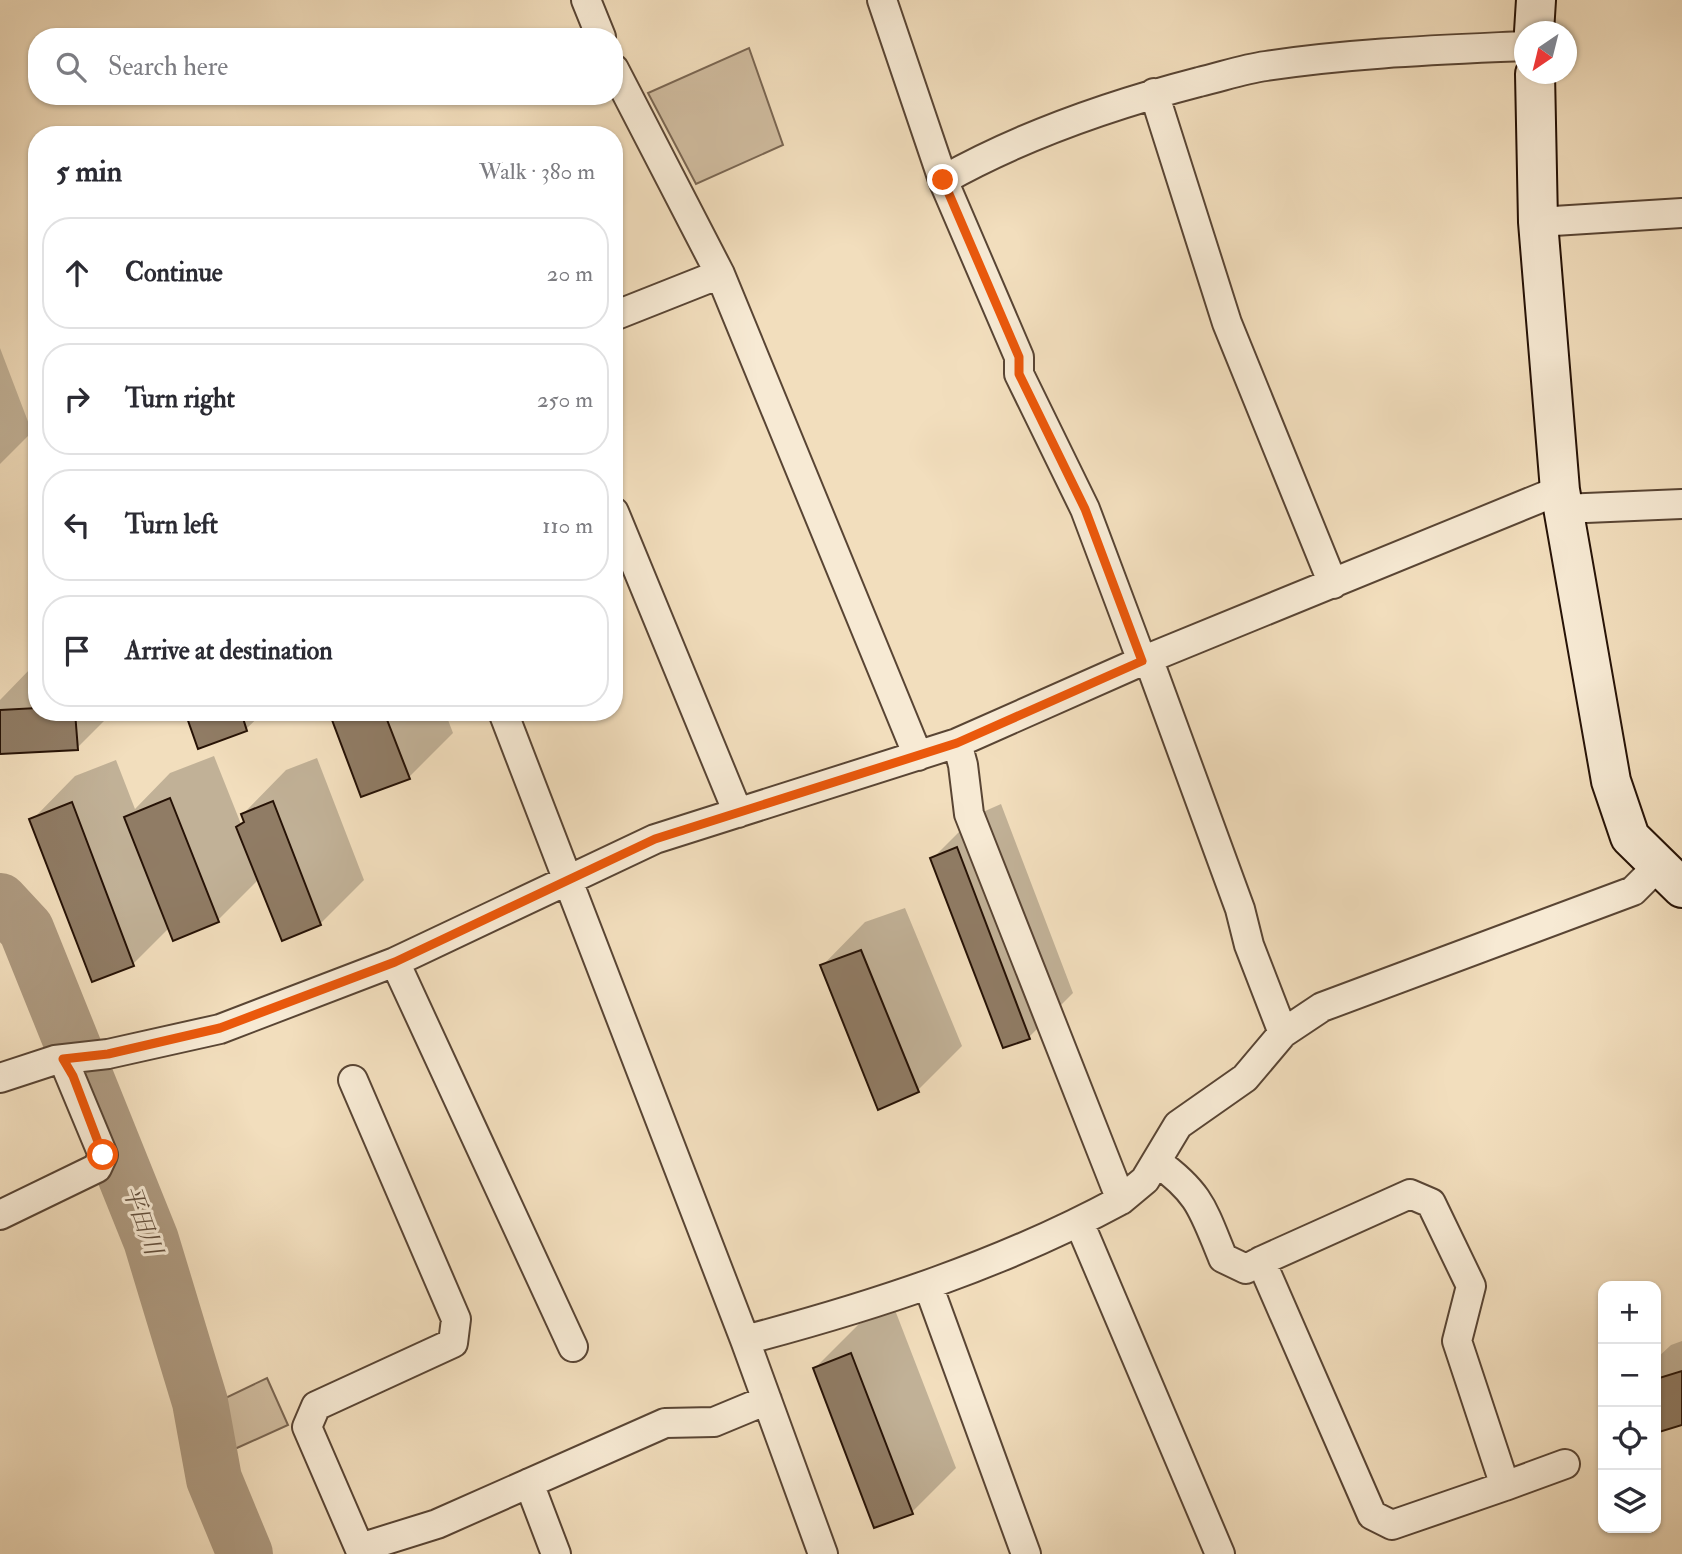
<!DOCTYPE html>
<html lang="en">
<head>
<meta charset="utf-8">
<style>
  :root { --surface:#fff; --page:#f7f7f7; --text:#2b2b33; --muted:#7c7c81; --line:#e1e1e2 }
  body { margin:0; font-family:"IM FELL Double Pica","Noto Serif JP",serif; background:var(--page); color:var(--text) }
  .controls { position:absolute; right:21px; bottom:21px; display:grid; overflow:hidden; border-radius:14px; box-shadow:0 2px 5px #0004 }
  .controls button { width:63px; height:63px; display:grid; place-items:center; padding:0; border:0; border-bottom:2px solid var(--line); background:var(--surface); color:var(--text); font:35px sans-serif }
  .compass { position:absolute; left:1514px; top:21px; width:63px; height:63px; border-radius:50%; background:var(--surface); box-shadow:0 2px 5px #0004; rotate:215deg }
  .stop { position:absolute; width:21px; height:21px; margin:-16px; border:5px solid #ea580c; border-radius:50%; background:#fff }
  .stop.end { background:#ea580c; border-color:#fff; box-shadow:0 2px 7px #0008 }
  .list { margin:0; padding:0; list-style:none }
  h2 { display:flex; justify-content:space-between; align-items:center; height:91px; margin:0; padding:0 28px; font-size:30px }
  h2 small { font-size:23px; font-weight:400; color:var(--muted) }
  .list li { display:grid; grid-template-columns:46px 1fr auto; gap:21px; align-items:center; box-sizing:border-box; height:112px; margin:0 14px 14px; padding:0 14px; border:2px solid var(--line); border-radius:28px }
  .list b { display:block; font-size:26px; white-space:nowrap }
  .list em { font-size:23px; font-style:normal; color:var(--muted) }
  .icon { flex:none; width:38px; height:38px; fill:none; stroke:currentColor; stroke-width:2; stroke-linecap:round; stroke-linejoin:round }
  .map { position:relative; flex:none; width:1682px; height:1554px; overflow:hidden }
  .search { position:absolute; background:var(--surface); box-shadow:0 2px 5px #0004; left:28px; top:28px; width:595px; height:77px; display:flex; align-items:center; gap:18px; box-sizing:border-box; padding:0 24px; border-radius:28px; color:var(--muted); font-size:26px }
  .panel { position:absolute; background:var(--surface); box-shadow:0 2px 5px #0004; left:28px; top:126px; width:595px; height:595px; border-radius:28px }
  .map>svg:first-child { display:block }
  .green { fill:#cfbb9e; stroke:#7a6652; stroke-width:2 }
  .shadow { fill:#0003 }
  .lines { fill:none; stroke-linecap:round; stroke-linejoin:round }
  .river { stroke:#ad997f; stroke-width:56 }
  .building { fill:#907c65; stroke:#261206; stroke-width:2 }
  .street-casing { stroke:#594534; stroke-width:32 }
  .secondary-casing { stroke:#261206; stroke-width:42 }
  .street { stroke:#f7ead4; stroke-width:28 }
  .secondary { stroke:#f7ead4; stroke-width:38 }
  .route { stroke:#ea580c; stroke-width:9 }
  .labels { text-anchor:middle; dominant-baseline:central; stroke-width:6; stroke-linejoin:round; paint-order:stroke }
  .water-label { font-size:24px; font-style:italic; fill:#634f3c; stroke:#f7ead4 }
</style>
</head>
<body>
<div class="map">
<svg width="1682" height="1554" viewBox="0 0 1682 1554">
  <rect width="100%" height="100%" fill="#f2debd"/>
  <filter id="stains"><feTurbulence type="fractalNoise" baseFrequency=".00286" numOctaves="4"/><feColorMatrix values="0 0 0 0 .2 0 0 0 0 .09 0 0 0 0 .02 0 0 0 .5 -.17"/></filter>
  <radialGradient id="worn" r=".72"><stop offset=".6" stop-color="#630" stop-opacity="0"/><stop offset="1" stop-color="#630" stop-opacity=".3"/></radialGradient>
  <path class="green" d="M 749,48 L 783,145 L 696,184 L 648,93 Z
    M 267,1378 L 288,1425 L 228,1452 L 217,1402 Z"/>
  <path class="shadow" d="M 0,348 L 32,432 L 0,464 Z
    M 32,667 L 37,667 L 37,712 L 113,712 L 77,748 L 0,752 L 0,700 Z
    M 187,712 L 264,712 L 246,729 Z
    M 331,712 L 445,712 L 453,733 L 409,777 Z
    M 214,756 L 241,824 L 246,820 L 243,814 L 286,770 L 317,758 L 364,880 L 320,924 L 259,879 L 218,920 L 170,927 L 133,964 L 32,820 L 75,776 L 116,760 L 135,809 L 170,773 Z
    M 1001,804 L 1073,993 L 1029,1037 L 1004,1046 L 932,859 L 976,815 Z
    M 905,908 L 962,1046 L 918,1090 L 822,966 L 865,922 Z
    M 895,1310 L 956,1468 L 912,1512 L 815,1368 L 859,1324 Z
    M 1682,1341 L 1682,1423 L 1656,1431 L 1656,1359 L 1671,1345 Z"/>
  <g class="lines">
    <path class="river" d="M 0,901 L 26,929 L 151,1240 L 200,1402 L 214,1479 L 245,1554"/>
  </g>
  <path class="building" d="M 37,708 L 37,712 L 75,712 L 78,750 L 0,754 L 0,710 Z
    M 185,712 L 241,712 L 247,731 L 198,749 Z
    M 329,712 L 384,712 L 410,779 L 361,797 Z
    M 170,798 L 219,922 L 173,941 L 124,817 Z
    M 273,801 L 321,925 L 282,941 L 236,827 L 244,822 L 241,814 Z
    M 72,802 L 134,966 L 92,982 L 29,819 Z
    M 957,847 L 1030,1039 L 1003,1048 L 930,858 Z
    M 861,950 L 919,1092 L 878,1110 L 820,965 Z
    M 851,1353 L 913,1514 L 874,1528 L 813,1368 Z
    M 1682,1371 L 1682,1425 L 1656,1433 L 1656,1379 Z"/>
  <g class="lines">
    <defs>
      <path id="street" d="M 586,0 L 601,37
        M 882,0 L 943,180 L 1019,357 L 1019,374 L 1085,509 L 1142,661
        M 614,69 L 720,274 L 918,756
        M 1154,93 L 1227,323 L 1333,584
        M 943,180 C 1023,135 1110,105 1199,82 C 1221,77 1243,69 1266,66 C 1351,53 1438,50 1524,46
        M 1538,222 L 1682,213
        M 614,316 L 720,274
        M 1562,509 L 1682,504
        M 614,512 L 738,813
        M 1148,658 L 1240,909 L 1249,945 L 1283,1033
        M 503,712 L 745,1340 L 823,1554
        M 395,962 L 573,1347
        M 0,1078 L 55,1060 L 108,1054 L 220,1029 L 395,962 L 655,839 L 957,743 L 1142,661 L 1560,490
        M 353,1080 L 456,1319 L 453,1343 L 316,1406 L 307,1427 L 362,1554
        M 1157,1162 C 1201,1194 1203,1210 1223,1258 L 1246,1269 L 1261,1261 L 1410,1194 L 1431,1203 L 1471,1286 L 1457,1341 L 1505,1486 L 1392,1525 L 1372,1515 L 1261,1261
        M 1121,1200 L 1145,1180 L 1178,1125 L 1245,1078 L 1283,1033 L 1322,1007 L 1633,891 L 1658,866
        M 0,1215 L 97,1168 L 103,1155 L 63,1059
        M 1079,1222 L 1220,1554
        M 928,1285 L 1026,1554
        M 745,1340 C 874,1306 1003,1264 1121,1200 L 969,814 L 963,765 L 957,743
        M 529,1483 L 556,1554
        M 1505,1486 L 1565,1464
        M 360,1548 L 437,1524 L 665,1423 L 714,1422 L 767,1400"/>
      <path id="secondary" d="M 1534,32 L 1536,0
        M 1535,74 L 1538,222 L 1560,490 L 1611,781 L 1630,837 L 1682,888"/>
    </defs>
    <use href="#street" class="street-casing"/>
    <use href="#secondary" class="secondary-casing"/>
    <use href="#street" class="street"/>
    <use href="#secondary" class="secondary"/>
  </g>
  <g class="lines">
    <path class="route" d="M 103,1155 L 73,1076 L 63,1059 L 108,1054 L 220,1028 L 395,962 L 655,839 L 957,743 L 1142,661 L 1085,509 L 1019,374 L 1019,357 L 943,180"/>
  </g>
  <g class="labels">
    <g class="water-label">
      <text transform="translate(142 1220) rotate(70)">平田川</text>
    </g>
  </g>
  <rect width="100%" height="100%" filter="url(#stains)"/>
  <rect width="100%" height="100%" fill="url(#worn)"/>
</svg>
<div class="controls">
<button>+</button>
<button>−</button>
<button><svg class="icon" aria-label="locate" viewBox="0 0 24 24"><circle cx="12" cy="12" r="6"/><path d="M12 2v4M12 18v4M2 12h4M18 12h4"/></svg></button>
<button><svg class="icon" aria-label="layers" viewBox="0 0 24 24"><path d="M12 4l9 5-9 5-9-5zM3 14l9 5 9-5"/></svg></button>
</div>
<svg class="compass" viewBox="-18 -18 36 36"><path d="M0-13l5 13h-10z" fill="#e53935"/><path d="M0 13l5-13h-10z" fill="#7c7c81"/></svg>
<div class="stop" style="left:103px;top:1155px"></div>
<div class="stop end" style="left:943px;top:180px"></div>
<div class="search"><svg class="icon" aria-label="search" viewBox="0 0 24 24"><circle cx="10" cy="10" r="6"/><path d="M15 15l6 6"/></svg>Search here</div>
<section class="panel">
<h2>5 min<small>Walk · 380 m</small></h2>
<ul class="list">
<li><svg class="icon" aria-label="ahead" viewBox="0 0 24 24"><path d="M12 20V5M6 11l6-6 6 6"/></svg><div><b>Continue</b></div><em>20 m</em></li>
<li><svg class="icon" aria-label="right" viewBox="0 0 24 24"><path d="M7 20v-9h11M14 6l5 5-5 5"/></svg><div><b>Turn right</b></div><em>250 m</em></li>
<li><svg class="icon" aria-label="left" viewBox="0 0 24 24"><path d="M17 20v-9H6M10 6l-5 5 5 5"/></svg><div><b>Turn left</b></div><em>110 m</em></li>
<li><svg class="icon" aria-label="arrive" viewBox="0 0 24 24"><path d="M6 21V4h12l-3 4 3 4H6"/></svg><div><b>Arrive at destination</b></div></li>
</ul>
</section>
</div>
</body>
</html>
